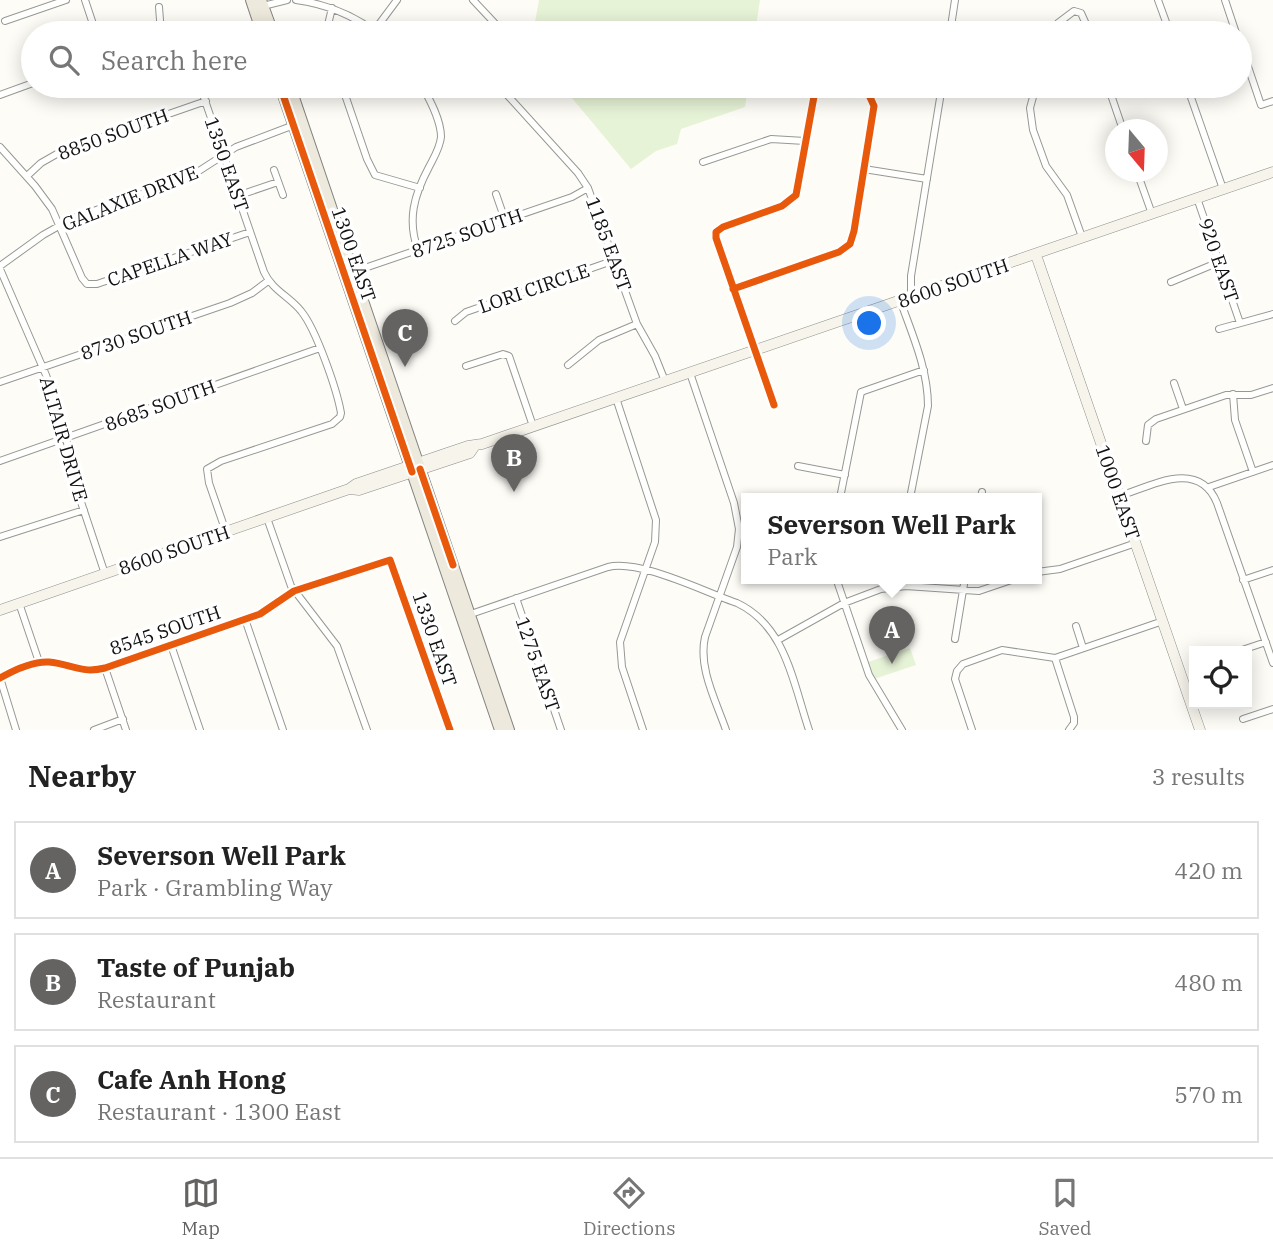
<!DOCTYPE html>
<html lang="en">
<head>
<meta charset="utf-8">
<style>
  :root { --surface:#fff; --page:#f6f6f6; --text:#222; --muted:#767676; --line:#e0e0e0; --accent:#646362 }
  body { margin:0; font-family:"IBM Plex Serif",serif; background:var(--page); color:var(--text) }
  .controls { position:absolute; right:21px; bottom:21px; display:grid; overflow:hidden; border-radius:0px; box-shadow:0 4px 18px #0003 }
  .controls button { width:63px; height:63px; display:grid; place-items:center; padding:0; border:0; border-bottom:2px solid var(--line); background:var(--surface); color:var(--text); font:35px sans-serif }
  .compass { position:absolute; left:1105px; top:119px; width:63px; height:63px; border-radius:50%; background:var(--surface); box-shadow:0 4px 18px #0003; rotate:161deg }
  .you { position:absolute; left:870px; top:324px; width:24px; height:24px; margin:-18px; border:5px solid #fff; border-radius:50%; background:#1a73e8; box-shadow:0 0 0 10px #1a73e833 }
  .badge { display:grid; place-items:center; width:46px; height:46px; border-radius:50%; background:var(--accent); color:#fff; font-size:23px; font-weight:700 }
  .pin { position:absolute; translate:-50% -58px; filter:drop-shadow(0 2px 4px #0008) }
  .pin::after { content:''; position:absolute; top:37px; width:24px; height:21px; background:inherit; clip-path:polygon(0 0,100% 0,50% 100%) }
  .popup { position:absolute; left:741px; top:493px; width:301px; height:91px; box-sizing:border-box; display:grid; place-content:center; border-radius:0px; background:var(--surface); filter:drop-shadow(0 2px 5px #0005); font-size:23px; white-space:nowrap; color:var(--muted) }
  .popup b { font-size:26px; color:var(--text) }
  .popup::after { content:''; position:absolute; left:50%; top:100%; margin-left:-14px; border:14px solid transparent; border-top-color:var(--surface) }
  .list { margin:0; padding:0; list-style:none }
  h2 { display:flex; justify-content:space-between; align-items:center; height:91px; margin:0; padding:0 28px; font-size:30px }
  h2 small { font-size:23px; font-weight:400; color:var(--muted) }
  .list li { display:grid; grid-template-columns:46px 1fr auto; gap:21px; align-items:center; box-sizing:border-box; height:98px; margin:0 14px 14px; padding:0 14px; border:2px solid var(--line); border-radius:0px }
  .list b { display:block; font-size:26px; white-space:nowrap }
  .list p { margin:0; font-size:23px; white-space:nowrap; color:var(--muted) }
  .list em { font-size:23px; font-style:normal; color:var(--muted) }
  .icon { flex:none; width:38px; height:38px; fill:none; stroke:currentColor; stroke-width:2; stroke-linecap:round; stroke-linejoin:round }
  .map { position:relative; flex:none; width:1273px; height:730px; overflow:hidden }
  .search { position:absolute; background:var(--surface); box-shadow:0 4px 18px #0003; left:21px; right:21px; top:21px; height:77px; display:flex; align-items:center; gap:18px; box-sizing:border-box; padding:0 24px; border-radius:38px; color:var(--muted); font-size:26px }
  .sheet { height:427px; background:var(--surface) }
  nav { display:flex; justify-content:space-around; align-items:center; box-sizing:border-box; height:98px; border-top:2px solid var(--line); background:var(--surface); font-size:19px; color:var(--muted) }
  nav a { display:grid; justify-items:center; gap:4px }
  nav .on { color:var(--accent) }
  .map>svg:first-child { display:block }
  .green { fill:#e7f3d7 }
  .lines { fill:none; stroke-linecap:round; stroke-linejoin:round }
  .street-casing { stroke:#979795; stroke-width:8 }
  .secondary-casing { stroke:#8e8d8b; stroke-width:11 }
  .primary-casing { stroke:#858482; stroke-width:12 }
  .street { stroke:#fffffe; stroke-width:6 }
  .secondary { stroke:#f6f4eb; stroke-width:10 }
  .primary { stroke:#ede9dc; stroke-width:10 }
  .cycleway-casing { stroke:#fff; stroke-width:11 }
  .cycleway { stroke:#e8590c; stroke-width:7 }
  .labels { text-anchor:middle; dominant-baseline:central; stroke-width:7; stroke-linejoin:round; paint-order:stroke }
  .street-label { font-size:19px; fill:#111; stroke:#fff }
</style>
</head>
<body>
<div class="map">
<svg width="1273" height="730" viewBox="0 0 1273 730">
  <rect width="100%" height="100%" fill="#fdfcf7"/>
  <path class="green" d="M 539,0 L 760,0 L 755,33 L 533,33 Z
    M 562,86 L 748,86 L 745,107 L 681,129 L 677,144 L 656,151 L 631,169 Z
    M 910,648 L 916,665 L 874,679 L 868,662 Z"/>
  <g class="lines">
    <defs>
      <path id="street" d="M 85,0 L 96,33
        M 296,0 C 326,4 353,15 377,33
        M 473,0 L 504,33
        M 1158,0 L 1170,33
        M 1225,0 L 1236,33
        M 263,6 L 287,0
        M 159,7 L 161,33
        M 5,21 L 66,0
        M 374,31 L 397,0
        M 326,33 L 332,8
        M 950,33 L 955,0
        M 1053,33 L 1058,23 L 1074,11 L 1081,13 L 1090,33
        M 1240,43 L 1261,105 L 1273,101
        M 200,86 L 264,272 C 272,290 290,297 301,311 C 316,329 337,390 341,413 L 340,417 L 332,424 L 221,461 L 207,469 L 209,483 L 226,532
        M 342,86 L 367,159 L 375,175 L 420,188
        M 499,86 L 578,173 L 588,188 L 637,324 L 655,356 L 665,381
        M 1036,86 L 1030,108 L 1033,130 L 1046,166 L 1067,195 L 1082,237
        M 1108,86 L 1123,130
        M 1187,86 L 1223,189
        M 0,95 L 33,83
        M 0,147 L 35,186 L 52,209 L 82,278 L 87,284 L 97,284 L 250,232
        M 703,162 L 771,139 L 805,141
        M 864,169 L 927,179
        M 274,170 L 283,195
        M 1137,172 L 1152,214
        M 27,176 L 41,163 L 62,151 L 206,101
        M 496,194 L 505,220
        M 237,196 L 278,182
        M 1197,198 L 1240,323
        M 418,250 C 407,220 414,195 429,167 C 434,157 440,148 441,137 C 441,120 430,100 422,86
        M 0,266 L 43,235 L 73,218 L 188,178 L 236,147 L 294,125
        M 0,269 L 46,375 L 65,431 L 73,478 L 105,574
        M 353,272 L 572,197 L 588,188
        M 1171,282 L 1219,262
        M 733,289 L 839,252 L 850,244 L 854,231 L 874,106 L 869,95 L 827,87 L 815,91 L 796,195 L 782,206 L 723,227 L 716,232 L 716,238 L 774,405
        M 911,297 L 911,276 L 942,86
        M 900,300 C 912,334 928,369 928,406 L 910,498
        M 455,321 L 466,312 L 615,260
        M 1219,329 L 1273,314
        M 568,365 L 599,340 L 637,324
        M 466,366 L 503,354 L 509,356 L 533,426
        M 690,373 L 734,503 L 739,529 L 737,547 L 705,637 C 698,668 716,701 726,730
        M 0,382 L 230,303 L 252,293 L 268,281
        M 1174,383 L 1183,409
        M 1233,394 L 1235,420 L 1253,472
        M 616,398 L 656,520 L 655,542 L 620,642 L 622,667 L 643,730
        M 1146,441 L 1148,425 L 1156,419 L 1226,395 L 1251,395 L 1273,388
        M 0,461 L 320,348
        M 798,466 L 845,475
        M 1209,487 L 1273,465
        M 1120,496 C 1153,485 1199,459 1217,503 L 1273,663
        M 840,498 L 861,392 L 924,370
        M 981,498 L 982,492
        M 267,518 L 291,586 L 337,646 L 367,730
        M 0,537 L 84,510
        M 1037,572 L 1060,569 L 1136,543
        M 836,578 L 869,675 L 902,730
        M 1243,580 L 1273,570
        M 516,598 L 561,730
        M 19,603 L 39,662
        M 468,615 L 608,567 C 640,559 704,592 737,603 C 786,626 793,683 809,730
        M 245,619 L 283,730
        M 1076,626 L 1083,648
        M 955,639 L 965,578
        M 778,640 L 844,603 L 881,589 L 906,586 L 979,591 L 1017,578
        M 171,645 L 200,730
        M 1239,651 L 1266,642
        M 1055,658 L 1074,717 L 1074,723 L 1069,730
        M 105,668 L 126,730
        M 0,678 C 14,670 32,661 49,662 C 71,664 81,674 105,668 L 260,614 L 294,591 L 390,560 L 450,730
        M 0,678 L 16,730
        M 1243,719 L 1273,709
        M 94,730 L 123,719
        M 972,730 L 955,679 L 957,671 L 963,664 L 1002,650 L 1055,658 L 1163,621"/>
      <path id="secondary" d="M 1036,255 L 1200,730
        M 349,489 L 359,490 L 470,453 L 474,447
        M 0,610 L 349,489 L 356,484 L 468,446 L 482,444 L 1273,172"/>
      <path id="primary" d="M 251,0 L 262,33
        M 261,0 L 273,33
        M 280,86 L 500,730
        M 290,86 L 509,730"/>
    </defs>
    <use href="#street" class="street-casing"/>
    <use href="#secondary" class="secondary-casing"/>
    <use href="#primary" class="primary-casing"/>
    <use href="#street" class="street"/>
    <use href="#secondary" class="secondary"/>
    <use href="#primary" class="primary"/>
    <defs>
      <path id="cycleway" d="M 280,86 L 412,472
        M 733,289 L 839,252 L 850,244 L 854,231 L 874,106 L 869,95 L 827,87 L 815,91 L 796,195 L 782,206 L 723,227 L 716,232 L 716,238 L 774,405
        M 420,469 L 453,565
        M 0,678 C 14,670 32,661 49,662 C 71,664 81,674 105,668 L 260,614 L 294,591 L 390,560 L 450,730"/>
    </defs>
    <use href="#cycleway" class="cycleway-casing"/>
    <use href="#cycleway" class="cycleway"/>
  </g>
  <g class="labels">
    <g class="street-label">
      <text transform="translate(113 134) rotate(-20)">8850 SOUTH</text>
      <text transform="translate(227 164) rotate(71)">1350 EAST</text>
      <text transform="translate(130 198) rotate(-22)">GALAXIE DRIVE</text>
      <text transform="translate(467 233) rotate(-19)">8725 SOUTH</text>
      <text transform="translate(609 244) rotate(70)">1185 EAST</text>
      <text transform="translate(354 254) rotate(71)">1300 EAST</text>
      <text transform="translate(170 259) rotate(-19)">CAPELLA WAY</text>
      <text transform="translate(1219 260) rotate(71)">920 EAST</text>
      <text transform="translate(953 283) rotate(-19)">8600 SOUTH</text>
      <text transform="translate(534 288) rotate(-19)">LORI CIRCLE</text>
      <text transform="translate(136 335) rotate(-19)">8730 SOUTH</text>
      <text transform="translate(160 405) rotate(-20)">8685 SOUTH</text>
      <text transform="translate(64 439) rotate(74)">ALTAIR DRIVE</text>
      <text transform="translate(1118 492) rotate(71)">1000 EAST</text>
      <text transform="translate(174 550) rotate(-19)">8600 SOUTH</text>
      <text transform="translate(165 630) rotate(-19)">8545 SOUTH</text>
      <text transform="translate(435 639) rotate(71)">1330 EAST</text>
      <text transform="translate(538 664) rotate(71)">1275 EAST</text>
    </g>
  </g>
</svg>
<div class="controls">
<button><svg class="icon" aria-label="locate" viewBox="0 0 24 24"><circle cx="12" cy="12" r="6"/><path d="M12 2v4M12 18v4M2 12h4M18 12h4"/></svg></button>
</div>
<svg class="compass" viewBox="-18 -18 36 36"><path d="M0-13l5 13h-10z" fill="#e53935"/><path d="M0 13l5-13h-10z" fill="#767676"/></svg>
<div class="you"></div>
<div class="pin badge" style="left:892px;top:664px">A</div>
<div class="popup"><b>Severson Well Park</b>Park</div>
<div class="pin badge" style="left:514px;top:492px">B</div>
<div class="pin badge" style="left:405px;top:367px">C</div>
<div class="search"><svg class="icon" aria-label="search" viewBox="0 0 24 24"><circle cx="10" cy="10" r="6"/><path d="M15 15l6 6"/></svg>Search here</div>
</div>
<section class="sheet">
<h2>Nearby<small>3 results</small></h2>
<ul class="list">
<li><span class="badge">A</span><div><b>Severson Well Park</b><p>Park · Grambling Way</p></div><em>420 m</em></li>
<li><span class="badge">B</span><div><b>Taste of Punjab</b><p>Restaurant</p></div><em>480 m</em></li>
<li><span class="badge">C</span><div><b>Cafe Anh Hong</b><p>Restaurant · 1300 East</p></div><em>570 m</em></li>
</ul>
</section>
<nav>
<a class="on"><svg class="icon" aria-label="map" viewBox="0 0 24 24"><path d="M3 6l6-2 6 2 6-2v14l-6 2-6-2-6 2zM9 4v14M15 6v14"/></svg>Map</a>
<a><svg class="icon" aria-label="directions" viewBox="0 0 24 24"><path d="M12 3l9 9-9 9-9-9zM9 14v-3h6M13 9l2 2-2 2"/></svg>Directions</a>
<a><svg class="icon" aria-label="saved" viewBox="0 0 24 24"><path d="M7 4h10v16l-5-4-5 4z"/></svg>Saved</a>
</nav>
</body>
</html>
